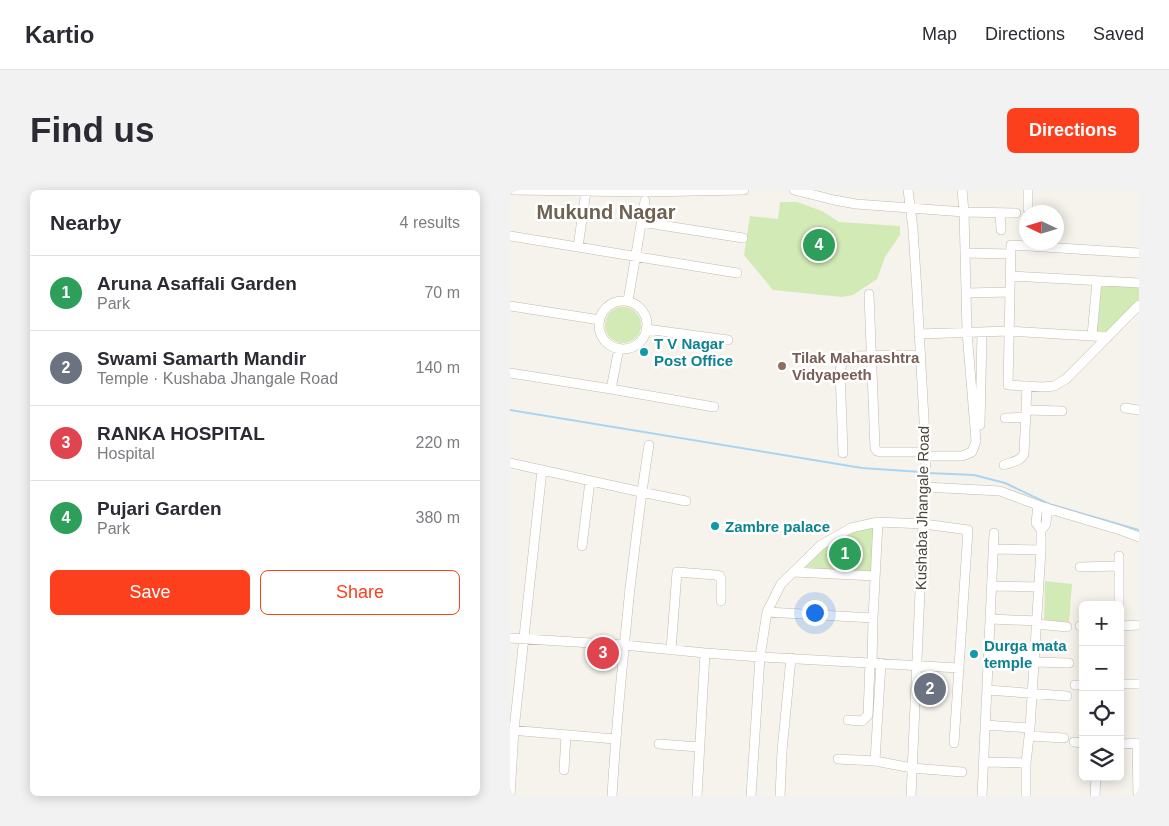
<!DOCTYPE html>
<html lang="en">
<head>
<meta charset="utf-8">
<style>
  :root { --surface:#fff; --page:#f2f2f3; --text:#2b2b33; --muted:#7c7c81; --line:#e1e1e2; --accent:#fc3f1d }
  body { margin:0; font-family:Arial,sans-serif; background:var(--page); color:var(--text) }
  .controls { position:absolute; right:15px; bottom:15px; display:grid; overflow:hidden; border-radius:8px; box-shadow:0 2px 12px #0003 }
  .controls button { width:45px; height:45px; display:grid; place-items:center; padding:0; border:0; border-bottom:1px solid var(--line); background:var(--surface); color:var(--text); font:25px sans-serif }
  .compass { position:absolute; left:509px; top:15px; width:45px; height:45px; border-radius:50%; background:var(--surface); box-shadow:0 2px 12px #0003; rotate:274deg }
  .you { position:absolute; left:304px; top:422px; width:18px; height:18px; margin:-12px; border:4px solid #fff; border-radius:50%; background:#1a73e8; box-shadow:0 0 0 8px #1a73e833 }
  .badge { display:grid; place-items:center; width:32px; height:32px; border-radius:50%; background:var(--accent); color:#fff; font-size:16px; font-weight:700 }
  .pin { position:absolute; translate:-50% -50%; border:2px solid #fff; box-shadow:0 1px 5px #0006 }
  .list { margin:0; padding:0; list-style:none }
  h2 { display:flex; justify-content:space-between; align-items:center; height:65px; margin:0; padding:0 20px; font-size:21px }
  h2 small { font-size:16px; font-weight:400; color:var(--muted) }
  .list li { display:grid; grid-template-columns:32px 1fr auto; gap:15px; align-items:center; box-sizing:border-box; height:75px; padding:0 20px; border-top:1px solid var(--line) }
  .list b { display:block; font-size:19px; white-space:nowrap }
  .list p { margin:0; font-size:16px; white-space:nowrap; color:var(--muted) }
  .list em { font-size:16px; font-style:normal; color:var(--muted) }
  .actions { display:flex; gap:10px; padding:15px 20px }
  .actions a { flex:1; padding:11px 0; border:1px solid var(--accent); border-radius:8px; text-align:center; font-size:18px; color:var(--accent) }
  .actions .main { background:var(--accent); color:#fff }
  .icon { flex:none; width:28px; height:28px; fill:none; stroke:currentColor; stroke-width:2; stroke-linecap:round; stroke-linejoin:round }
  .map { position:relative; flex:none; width:629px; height:606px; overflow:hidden; border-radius:8px }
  header { display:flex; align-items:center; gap:30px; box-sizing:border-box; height:70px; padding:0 25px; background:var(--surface); border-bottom:1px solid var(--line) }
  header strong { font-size:24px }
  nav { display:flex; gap:28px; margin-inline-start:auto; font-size:18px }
  .intro { display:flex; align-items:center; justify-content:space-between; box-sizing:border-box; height:120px; padding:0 30px }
  h1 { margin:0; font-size:35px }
  .button { padding:12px 22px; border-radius:8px; background:var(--accent); color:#fff; font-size:18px; font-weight:700 }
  main { display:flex; gap:30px; padding:0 30px }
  aside { flex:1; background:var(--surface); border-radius:8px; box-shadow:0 2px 12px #0003 }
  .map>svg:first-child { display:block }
  .green { fill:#d2eab5 }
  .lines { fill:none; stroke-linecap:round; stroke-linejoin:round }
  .stream { stroke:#a9d4f2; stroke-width:2 }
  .minor-casing { stroke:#c2bbae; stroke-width:10 }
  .minor { stroke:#fff; stroke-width:9 }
  .culture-dot { fill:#0f9aa8; stroke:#fff; stroke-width:2 }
  .education-dot { fill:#8d6e63; stroke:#fff; stroke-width:2 }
  .labels { text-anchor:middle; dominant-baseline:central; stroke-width:5; stroke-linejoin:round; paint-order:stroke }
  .culture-label { font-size:15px; font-weight:bold; fill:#0d838f; stroke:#fff; text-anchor:start }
  .education-label { font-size:15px; font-weight:bold; fill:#785e54; stroke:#fff; text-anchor:start }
  .street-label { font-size:15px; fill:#4b4439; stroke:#fff }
  .district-label { font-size:20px; font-weight:bold; fill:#6e6250; stroke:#fff }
</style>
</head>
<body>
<header>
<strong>Kartio</strong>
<nav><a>Map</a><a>Directions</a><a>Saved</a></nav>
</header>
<div class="intro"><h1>Find us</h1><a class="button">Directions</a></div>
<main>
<aside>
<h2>Nearby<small>4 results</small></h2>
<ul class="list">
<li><span class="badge" style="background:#2e9e5b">1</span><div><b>Aruna Asaffali Garden</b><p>Park</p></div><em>70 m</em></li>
<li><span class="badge" style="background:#6b7280">2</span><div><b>Swami Samarth Mandir</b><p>Temple · Kushaba Jhangale Road</p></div><em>140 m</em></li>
<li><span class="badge" style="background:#e0444e">3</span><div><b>RANKA HOSPITAL</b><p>Hospital</p></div><em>220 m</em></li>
<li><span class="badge" style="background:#2e9e5b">4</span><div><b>Pujari Garden</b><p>Park</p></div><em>380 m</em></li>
</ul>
<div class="actions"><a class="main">Save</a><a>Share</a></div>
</aside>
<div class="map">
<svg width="629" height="606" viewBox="0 0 629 606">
  <rect width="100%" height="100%" fill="#f6f3ec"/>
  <path class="green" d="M 270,12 L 287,12 L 312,21 L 329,32 L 390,36 L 390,45 L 375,67 L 367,89 L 343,105 L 332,107 L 263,100 L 234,65 L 240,26 L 268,29 Z
    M 589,94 L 629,98 L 629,110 L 619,122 L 597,144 L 584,143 Z
    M95 135a18 18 0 1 1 36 0a18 18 0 1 1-36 0Z
    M 366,335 L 366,384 L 291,382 L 311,355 L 340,341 Z
    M 535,391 L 562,394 L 559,432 L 534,431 Z"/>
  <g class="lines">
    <path class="stream" d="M 0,220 L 352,278 L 411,282
      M 418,283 L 464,285 L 495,293 L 539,314 L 629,340"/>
    <defs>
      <path id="minor" d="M 3,0 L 136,2 L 234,0
        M 284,0 L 324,10 L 346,14 L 454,22 L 506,23
        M 398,0 L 403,39 L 407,102 L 416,266 L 401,606
        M 518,19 L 518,0
        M 490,23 L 491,40
        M 131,32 L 233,48
        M 0,46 L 227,83
        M 68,57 L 76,1
        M 455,63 L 500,64
        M 629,63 L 501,55 L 498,195 L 533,197 L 544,196 L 556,189 L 629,115
        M 500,86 L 629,93
        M 456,103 L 500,102
        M 359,104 L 365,258 L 367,261 L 370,262 L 416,262
        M 118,111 L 135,11
        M89 135a24 24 0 1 1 48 0a24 24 0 1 1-48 0Z
        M 0,116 L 90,130
        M 136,139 L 218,150
        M 409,144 L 499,141 L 598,147
        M 582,146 L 587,91
        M 0,183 L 101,199 L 109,158
        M 101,199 L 204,217
        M 615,218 L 629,220
        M 516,220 L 552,221
        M 495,228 L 516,227
        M 470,235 L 472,142
        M 333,263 L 330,180 C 332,172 334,170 342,166 L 410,165
        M 416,266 L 452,266 L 462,262 L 466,251 L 457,142 L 454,22 L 452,0
        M 0,273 L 131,302 L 176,311
        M 494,275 C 501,272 511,271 514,264 L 517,196
        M 415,297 L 490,301 L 533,317 L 610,340 L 629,347
        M 531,340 L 536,334 L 537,318
        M 72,356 L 80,291
        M 484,359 L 531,360
        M 570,377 L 609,376
        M 284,382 L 365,386
        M 482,396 L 529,397
        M 609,415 L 609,366
        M 257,422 L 363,428
        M 480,429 L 527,431
        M 527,434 L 557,437
        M 570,436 L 573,436
        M 610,436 L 629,435
        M 0,448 L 114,455 L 195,463 L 250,467 L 449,478
        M 161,460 L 167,382 L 205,385 L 210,386 L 211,389 L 211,411
        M 479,466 L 525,466
        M 524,472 L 559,473
        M 362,473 L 363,428 L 368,332
        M 610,494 L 629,494
        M 565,495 L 573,495
        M 477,500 L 557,506
        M 338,530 L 352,531 L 358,525 L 360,473
        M 475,535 L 520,538
        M 0,540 L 105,549
        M 520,546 L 554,548
        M 564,552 L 573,553
        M 627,553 L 628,606
        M 149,554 L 189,557
        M 610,554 L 629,553
        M 328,569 L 365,571 L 402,578 L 452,582
        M 365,571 L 371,473
        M 474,572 L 516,573
        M 54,580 L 56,545
        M 0,606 L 4,540 L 32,280
        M 102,606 C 106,536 113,467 120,398 C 126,350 131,303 139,255
        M 187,606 L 195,463
        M 241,606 L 250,467 L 257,422 L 271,394 L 311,355 L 341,338 L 368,332 L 414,334 L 458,340 L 444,553
        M 270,606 L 272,561 L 281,468
        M 472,606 L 484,343
        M 516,606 L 516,573 L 520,538 L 531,360 L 531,340 L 526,333 L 528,315
        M 585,606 L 586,587"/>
    </defs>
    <use href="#minor" class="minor-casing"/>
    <use href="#minor" class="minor"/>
  </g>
  <g class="culture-dot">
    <circle cx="134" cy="162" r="5"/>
    <circle cx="205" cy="336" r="5"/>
    <circle cx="464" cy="464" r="5"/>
  </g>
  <circle class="education-dot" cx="272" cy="176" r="5"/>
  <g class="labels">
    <g class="culture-label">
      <text x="144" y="153">T V Nagar<tspan x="144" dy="17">Post Office</tspan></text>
      <text x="215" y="336">Zambre palace</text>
      <text x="474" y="455">Durga mata<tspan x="474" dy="17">temple</tspan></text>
    </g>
    <g class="education-label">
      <text x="282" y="167">Tilak Maharashtra<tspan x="282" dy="17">Vidyapeeth</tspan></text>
    </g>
    <g class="street-label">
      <text transform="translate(412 318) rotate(-89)">Kushaba Jhangale Road</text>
    </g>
    <g class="district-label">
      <text x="96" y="22">Mukund Nagar</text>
    </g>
  </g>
</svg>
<div class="controls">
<button>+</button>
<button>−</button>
<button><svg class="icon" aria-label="locate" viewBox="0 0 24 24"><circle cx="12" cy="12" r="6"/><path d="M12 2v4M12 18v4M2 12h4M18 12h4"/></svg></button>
<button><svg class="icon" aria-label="layers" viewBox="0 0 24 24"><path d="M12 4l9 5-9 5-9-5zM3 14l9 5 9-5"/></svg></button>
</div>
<svg class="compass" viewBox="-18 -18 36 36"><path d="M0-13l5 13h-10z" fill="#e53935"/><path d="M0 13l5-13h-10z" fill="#7c7c81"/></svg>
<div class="you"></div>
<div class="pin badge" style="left:335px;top:364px;background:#2e9e5b">1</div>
<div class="pin badge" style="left:420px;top:499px;background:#6b7280">2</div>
<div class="pin badge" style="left:93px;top:463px;background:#e0444e">3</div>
<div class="pin badge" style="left:309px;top:55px;background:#2e9e5b">4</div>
</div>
</main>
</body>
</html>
